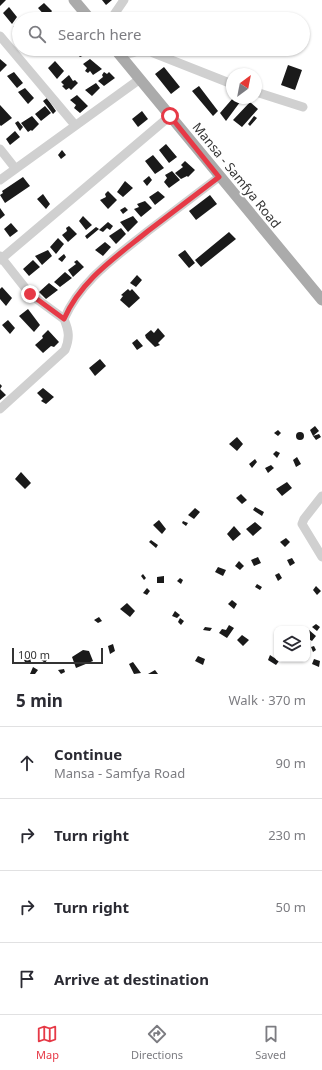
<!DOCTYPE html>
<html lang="en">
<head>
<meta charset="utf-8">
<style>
  :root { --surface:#fff; --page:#f7f7f7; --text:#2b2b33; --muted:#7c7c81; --line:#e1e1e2; --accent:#e63946 }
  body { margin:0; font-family:"Noto Sans",sans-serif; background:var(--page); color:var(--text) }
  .controls { position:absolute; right:12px; bottom:12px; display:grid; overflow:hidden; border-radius:8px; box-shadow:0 1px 3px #0004 }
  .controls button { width:36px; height:36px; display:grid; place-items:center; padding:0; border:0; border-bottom:1px solid var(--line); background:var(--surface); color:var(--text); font:20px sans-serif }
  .compass { position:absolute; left:226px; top:68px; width:36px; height:36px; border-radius:50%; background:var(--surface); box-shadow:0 1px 3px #0004; rotate:32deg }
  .scale { position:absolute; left:12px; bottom:10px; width:91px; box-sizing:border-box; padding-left:4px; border:2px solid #333; border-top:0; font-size:11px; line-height:14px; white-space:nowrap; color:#333; -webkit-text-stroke:3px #fff; paint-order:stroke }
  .stop { position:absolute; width:12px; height:12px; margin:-9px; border:3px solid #e63946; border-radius:50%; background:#fff }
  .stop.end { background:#e63946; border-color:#fff; box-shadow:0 1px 4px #0008 }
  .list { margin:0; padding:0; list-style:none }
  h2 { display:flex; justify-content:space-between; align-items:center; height:52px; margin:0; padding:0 16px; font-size:17px }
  h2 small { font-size:13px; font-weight:400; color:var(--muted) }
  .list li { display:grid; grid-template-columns:26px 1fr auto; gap:12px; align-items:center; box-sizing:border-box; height:72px; padding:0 16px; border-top:1px solid var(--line) }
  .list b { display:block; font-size:15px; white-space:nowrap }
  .list p { margin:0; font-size:13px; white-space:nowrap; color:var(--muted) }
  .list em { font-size:13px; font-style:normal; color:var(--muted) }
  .icon { flex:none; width:22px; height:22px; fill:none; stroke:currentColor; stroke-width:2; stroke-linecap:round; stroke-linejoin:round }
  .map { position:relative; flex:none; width:322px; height:674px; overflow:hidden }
  .search { position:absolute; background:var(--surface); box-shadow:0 1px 3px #0004; left:12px; right:12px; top:12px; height:44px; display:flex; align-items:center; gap:10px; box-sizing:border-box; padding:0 14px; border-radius:22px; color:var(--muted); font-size:15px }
  .sheet { height:340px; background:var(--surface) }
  nav { display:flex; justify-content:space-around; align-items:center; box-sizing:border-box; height:56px; border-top:1px solid var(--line); background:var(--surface); font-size:11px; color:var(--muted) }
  nav a { display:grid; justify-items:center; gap:2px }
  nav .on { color:var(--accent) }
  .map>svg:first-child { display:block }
  .building { fill:#1a1a1a }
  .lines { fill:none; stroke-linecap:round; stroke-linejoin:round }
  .minor { stroke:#d0d0d0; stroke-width:9 }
  .major { stroke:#ababab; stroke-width:11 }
  .route { stroke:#e63946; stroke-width:5 }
  .labels { text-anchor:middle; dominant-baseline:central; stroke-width:4; stroke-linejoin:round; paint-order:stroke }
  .street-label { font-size:13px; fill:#333; stroke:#fff }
</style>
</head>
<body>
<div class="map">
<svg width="322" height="674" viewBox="0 0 322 674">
  <rect width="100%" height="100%" fill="#fff"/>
  <path class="building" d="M 0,0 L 6,0 L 0,6 Z
    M 102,0 L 112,0 L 106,5 Z
    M 44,3 L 52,11 L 47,18 L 38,8 Z
    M 9,7 L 17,17 L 12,24 L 3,13 Z
    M 19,22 L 19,37 L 16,33 L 18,31 L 13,27 Z
    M 72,49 L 83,49 L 87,54 L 80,57 Z
    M 0,59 L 7,65 L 0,72 Z
    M 90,59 L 102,69 L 93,75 L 90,71 L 88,73 L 85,71 L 87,68 L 83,64 Z
    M 55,61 L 64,71 L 57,79 L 48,68 Z
    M 288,65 L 302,70 L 295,90 L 281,85 Z
    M 164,67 L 180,87 L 171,94 L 155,74 Z
    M 14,72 L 23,83 L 17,88 L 7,76 Z
    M 104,72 L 107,74 L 109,72 L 115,78 L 104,86 L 98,81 L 103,77 L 102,75 Z
    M 69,75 L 73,81 L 75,80 L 78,83 L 71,90 L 69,88 L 66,90 L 62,86 L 64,85 L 61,82 Z
    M 96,83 L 100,88 L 92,96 L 85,90 Z
    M 199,86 L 218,111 L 213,116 L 192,91 Z
    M 25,88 L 34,98 L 28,104 L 18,92 Z
    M 77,95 L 88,106 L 80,113 L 74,108 L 76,105 L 70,100 Z
    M 47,98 L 56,111 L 53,114 L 43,101 Z
    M 233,98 L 243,98 L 226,121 L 220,113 Z
    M 250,102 L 258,109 L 242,127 L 233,120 Z
    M 0,105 L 12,118 L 1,126 L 0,125 Z
    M 45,106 L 51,113 L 41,121 L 35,114 Z
    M 142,111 L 148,119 L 138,127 L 132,119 Z
    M 32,116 L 39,124 L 32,131 L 31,130 L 28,132 L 21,123 Z
    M 254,116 L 257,118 L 250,126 L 248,124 Z
    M 18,121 L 23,127 L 20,131 L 15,123 Z
    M 15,131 L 20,137 L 10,145 L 6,139 Z
    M 166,144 L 177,157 L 169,163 L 159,150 Z
    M 62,150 L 66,155 L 61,159 L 58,155 Z
    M 153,155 L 164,168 L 155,174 L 145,161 Z
    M 185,161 L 195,170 L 188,177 L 187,176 L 181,179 L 175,173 L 183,167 L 181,165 Z
    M 172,171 L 180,180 L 169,188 L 164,182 L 167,178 L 165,175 Z
    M 149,176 L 152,180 L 147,186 L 143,181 Z
    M 23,177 L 30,186 L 5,203 L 0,195 L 3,193 L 2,191 Z
    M 125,181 L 133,188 L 123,197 L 117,192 Z
    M 108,191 L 117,200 L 108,209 L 100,200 L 106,197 L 105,194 Z
    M 158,191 L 165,197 L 155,205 L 149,197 Z
    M 43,194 L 50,204 L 46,209 L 37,199 Z
    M 210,195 L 217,204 L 196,220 L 189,211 Z
    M 145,201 L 152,208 L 141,217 L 134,209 L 139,207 L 137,204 Z
    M 125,207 L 128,210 L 123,214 L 120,210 Z
    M 0,208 L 5,215 L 0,219 Z
    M 83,216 L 92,225 L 86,230 L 79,221 Z
    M 133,216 L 138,222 L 128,232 L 120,222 Z
    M 108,222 L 113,226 L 110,230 L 107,228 L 103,232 L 99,230 Z
    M 11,223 L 18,231 L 10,237 L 4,229 Z
    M 69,226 L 77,234 L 68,242 L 62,235 L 67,231 L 66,228 Z
    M 96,227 L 99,229 L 87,239 L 85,236 Z
    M 121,228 L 126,234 L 116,244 L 109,236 Z
    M 229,232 L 236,239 L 201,267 L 195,260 Z
    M 58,238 L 64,244 L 56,254 L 50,247 Z
    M 105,242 L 111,247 L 103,256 L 95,250 Z
    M 48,250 L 52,256 L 42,265 L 35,256 Z
    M 185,250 L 195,263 L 189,268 L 178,255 Z
    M 64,254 L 66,257 L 62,262 L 58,259 Z
    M 33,260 L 40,267 L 29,276 L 23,269 Z
    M 77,260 L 84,267 L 73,277 L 68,270 L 76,264 L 74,262 Z
    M 65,272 L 72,278 L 60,287 L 54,282 Z
    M 137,275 L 142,280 L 136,287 L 130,283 Z
    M 49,283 L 58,290 L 46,299 L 39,292 Z
    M 2,287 L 12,298 L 6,306 L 0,299 L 0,289 Z
    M 128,289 L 130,291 L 132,289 L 140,298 L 129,308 L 120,300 L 123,296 L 121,295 Z
    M 28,309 L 40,325 L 34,332 L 19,316 Z
    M 8,320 L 15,328 L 10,334 L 2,325 Z
    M 158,328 L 165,336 L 158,343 L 160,345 L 155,347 L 146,338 L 145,335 L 151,330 L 154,333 Z
    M 48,330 L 59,342 L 54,347 L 51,346 L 43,353 L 35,345 L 43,338 L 42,336 Z
    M 137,339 L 143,346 L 137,350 L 132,343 Z
    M 100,359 L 106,366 L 95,376 L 89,368 Z
    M 0,384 L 2,386 L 0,389 L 6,395 L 0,400 Z
    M 43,388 L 54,397 L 46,404 L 41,401 L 43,399 L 37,393 Z
    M 315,426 L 319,431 L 313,436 L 310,430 Z
    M 278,430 L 281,433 L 278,436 L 274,433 Z
    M296 436a4 4 0 1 1 8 0a4 4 0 1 1-8 0Z
    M 319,434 L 321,437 L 316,440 L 313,436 Z
    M 237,437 L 243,444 L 237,451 L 229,444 Z
    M 276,451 L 280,453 L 277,458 L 273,454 Z
    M 297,457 L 301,464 L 296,467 L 293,460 Z
    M 255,459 L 257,462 L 252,468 L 249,464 Z
    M 271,465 L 274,468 L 268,473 L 265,468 Z
    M 21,472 L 31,483 L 25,489 L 15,479 Z
    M 287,482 L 292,488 L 282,496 L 276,489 Z
    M 241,494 L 247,500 L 242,504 L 236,498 Z
    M 255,507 L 264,512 L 262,516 L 253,510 Z
    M 195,508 L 200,512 L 194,519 L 188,515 Z
    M 159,520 L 166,529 L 162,534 L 153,525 Z
    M 183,521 L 188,523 L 186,526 L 182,523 Z
    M 255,522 L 262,528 L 253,536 L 246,529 Z
    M 234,526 L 241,534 L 233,541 L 227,534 Z
    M 286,538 L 290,542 L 285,547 L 280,542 Z
    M 151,540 L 158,545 L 156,548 L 149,542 Z
    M 258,557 L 261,563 L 254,566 L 251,560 Z
    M 292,558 L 295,563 L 290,566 L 287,560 Z
    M 239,561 L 244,566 L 240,570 L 235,566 Z
    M 218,567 L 226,570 L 223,576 L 215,572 Z
    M 279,573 L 282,578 L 278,581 L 275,575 Z
    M 143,574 L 146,578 L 144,580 L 141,576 Z
    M 164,576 L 164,583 L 157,583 L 157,577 Z
    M 180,578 L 183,580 L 181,584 L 177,581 Z
    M 257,584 L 262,587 L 260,590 L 255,587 Z
    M 316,586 L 321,591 L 317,595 L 313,590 Z
    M 147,588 L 150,591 L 147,595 L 143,593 Z
    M 232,600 L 237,604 L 234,609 L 228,604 Z
    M 127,603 L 135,611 L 130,617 L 120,609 Z
    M 175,611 L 180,615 L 177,618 L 172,616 Z
    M 99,617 L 102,621 L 98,623 L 94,620 Z
    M 180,618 L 184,621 L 181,625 L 178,622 Z
    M 316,624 L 320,627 L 317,631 L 312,627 Z
    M 229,625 L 234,628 L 227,638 L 219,633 L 222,629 L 226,630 Z
    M 205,627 L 212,628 L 210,631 L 203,630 Z
    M 309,630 L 316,636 L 312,641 L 307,638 L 307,632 Z
    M 242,635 L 249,640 L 243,646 L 237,640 Z
    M 113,644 L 115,651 L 110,654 L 108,646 Z
    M 314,646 L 316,650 L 313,652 L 311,647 Z
    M 83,650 L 89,651 L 93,661 L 76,668 L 72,657 Z
    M 45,655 L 50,656 L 45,663 L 40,659 Z
    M 270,655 L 279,661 L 276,665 L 268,660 Z
    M 198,656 L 205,659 L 203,665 L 195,661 Z
    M 30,658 L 31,662 L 26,664 L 24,660 Z
    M 314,659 L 320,661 L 319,667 L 312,664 Z
    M 133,662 L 141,673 L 134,674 L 129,664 Z
    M 33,667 L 38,670 L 35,674 L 30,674 Z
    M 64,669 L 65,672 L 61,674 L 58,670 Z
    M 155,670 L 158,674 L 148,674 Z"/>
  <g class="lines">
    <path class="minor" d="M 111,19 L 124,0
      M 0,36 L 75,125
      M 120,55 L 136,52 L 151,52 L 232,84
      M 256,92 L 303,107
      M 0,149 L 15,168
      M 0,180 L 140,79
      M 0,256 L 30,294 L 64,319 C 81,280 116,257 148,231 C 172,213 195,195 219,177
      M 0,260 L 170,116
      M 0,409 L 65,350 C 70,338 69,331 64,319
      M 322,496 L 304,519 L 302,524 L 322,557"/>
    <path class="major" d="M 74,0 L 90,19
      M 115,49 L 322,300"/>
  </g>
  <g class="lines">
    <path class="route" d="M 30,294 L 64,319 C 81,280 116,257 148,231 C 172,213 195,195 219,177 L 170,116"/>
  </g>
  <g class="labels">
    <g class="street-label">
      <text transform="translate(237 175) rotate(51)">Mansa - Samfya Road</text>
    </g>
  </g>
</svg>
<div class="controls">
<button><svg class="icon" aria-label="layers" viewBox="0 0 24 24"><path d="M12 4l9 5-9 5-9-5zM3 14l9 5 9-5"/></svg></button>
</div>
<svg class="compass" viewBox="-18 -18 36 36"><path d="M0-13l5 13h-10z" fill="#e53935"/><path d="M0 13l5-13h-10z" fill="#7c7c81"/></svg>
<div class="scale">100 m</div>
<div class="stop" style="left:170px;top:116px"></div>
<div class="stop end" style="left:30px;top:294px"></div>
<div class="search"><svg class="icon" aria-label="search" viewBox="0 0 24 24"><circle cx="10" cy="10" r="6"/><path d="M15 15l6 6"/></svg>Search here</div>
</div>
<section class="sheet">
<h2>5 min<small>Walk · 370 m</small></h2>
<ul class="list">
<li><svg class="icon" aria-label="ahead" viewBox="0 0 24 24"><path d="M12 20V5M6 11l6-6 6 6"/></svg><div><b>Continue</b><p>Mansa - Samfya Road</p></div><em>90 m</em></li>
<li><svg class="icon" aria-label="right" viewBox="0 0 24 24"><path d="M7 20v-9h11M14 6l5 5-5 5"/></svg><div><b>Turn right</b></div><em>230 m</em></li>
<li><svg class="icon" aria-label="right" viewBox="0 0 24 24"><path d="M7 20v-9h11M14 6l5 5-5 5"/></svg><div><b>Turn right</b></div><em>50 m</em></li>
<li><svg class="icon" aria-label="arrive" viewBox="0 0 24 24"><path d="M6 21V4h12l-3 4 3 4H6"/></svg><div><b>Arrive at destination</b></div></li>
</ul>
</section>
<nav>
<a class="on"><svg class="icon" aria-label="map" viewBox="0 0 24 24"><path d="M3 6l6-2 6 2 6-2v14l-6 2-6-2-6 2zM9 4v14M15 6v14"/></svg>Map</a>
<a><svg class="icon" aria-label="directions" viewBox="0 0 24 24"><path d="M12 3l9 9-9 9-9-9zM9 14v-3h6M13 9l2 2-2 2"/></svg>Directions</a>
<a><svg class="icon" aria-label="saved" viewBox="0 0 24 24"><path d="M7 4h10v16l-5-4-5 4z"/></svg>Saved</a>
</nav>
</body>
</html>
